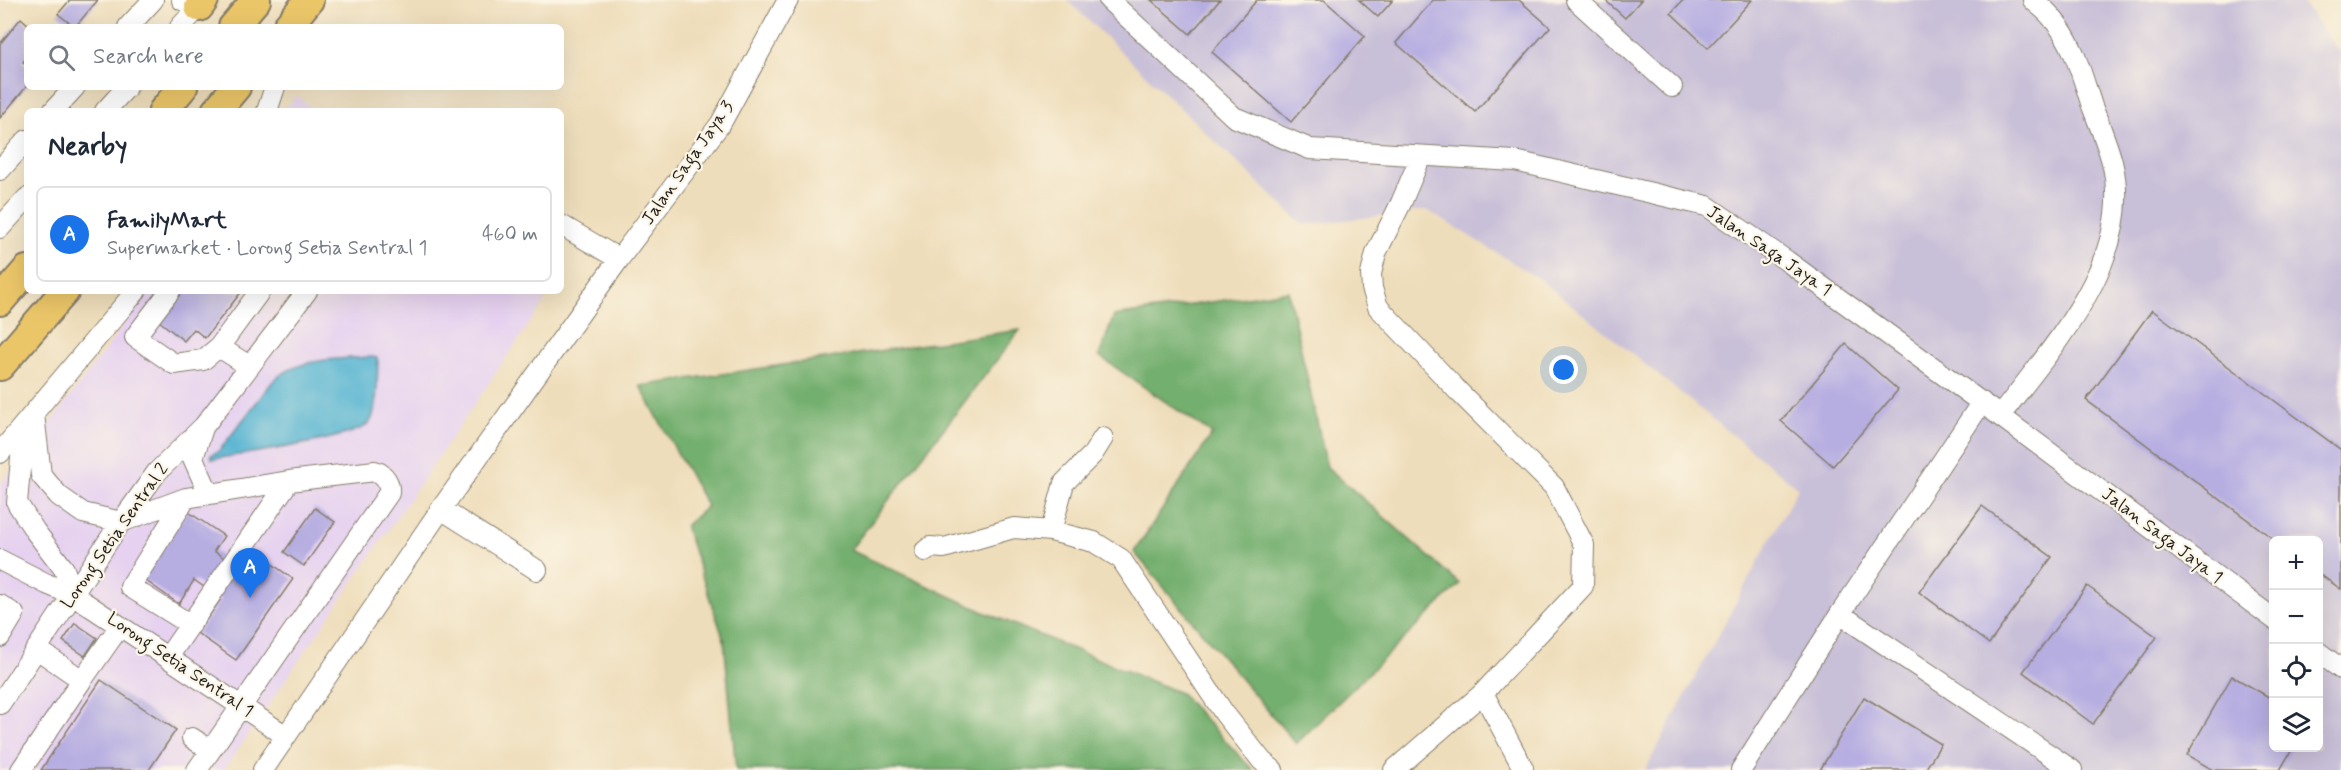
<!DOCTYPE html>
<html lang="en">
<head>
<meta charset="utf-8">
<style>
  :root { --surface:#fff; --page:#f2f2f3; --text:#1f2937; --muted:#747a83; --line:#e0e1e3; --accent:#1a73e8 }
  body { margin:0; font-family:Mynerve,sans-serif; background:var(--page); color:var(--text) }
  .controls { position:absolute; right:18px; bottom:18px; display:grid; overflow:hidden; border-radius:9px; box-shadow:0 6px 24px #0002 }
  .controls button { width:54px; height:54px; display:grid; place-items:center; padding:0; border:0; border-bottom:2px solid var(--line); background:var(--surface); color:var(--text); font:30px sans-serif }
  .you { position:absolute; left:1564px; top:370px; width:21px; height:21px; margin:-15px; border:4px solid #fff; border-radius:50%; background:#1a73e8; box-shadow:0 0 0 9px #1a73e833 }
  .badge { display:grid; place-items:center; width:39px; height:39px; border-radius:50%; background:var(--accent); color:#fff; font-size:20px; font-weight:700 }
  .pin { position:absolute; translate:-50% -50px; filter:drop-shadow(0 2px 3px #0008) }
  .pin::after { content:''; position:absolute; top:32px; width:21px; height:18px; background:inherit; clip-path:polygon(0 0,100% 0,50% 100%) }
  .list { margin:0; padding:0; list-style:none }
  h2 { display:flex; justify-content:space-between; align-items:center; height:78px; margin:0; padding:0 24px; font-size:26px }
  h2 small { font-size:20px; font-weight:400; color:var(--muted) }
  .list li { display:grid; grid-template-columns:39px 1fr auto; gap:18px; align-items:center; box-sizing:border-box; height:96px; margin:0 12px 12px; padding:0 12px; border:2px solid var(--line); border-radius:9px }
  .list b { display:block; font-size:22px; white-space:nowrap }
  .list p { margin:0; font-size:20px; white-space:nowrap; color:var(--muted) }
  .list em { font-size:20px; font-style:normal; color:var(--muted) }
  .icon { flex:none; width:33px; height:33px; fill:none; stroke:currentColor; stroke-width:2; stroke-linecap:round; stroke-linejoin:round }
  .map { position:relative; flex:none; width:2341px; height:770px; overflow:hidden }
  .search { position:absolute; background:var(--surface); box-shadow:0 6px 24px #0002; left:24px; top:24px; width:540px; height:66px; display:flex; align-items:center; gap:15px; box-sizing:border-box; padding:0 21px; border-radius:9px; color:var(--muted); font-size:22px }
  .panel { position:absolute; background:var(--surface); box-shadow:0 6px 24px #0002; left:24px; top:108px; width:540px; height:186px; border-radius:9px }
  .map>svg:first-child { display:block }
  .built { fill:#e6d2f0 }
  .industrial { fill:#c8bfd8; fill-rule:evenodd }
  .forest { fill:#73af6e; stroke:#486645; stroke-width:1.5 }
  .water { fill:#54b4d2; stroke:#386877; stroke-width:1.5 }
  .building { fill:#b6ade1 }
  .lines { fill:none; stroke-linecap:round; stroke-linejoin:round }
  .minor-casing { stroke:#857c6b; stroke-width:22 }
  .highway-casing { stroke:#857c6b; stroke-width:32 }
  .minor { stroke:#fff; stroke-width:20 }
  .highway { stroke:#ebc669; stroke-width:28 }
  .labels { text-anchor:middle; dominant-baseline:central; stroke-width:4.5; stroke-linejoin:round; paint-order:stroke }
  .street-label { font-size:18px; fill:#1c1c1c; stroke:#fcf5e5 }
</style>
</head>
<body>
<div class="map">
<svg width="2341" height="770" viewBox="0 0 2341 770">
  <rect width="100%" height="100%" fill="#fcf5e5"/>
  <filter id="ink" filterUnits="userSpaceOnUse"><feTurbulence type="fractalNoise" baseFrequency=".0167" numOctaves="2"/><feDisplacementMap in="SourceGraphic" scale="12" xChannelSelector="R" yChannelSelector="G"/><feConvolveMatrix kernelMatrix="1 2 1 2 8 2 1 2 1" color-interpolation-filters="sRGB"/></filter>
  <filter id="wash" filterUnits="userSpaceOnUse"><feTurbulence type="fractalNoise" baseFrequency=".008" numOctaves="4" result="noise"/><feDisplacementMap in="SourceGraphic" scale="24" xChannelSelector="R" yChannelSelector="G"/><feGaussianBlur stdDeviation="1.35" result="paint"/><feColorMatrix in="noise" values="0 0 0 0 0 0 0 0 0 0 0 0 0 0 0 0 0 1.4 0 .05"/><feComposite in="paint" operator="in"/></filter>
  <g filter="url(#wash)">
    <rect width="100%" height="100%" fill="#eeddba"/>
    <path class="built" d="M 296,95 L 316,111 L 284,111 Z
      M 149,291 L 532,291 L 545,301 L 224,770 L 0,770 L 0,484 L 54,418 Z"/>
    <path class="industrial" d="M 1067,0 L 2301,0 L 2341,55 L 2341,770 L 1645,770 L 1798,488 L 1541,280 L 1427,210 L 1303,225 ZM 2274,540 L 2318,540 L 2318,748 L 2274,748 Z"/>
    <path class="forest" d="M 1288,291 L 1327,467 L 1460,584 L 1296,744 L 1134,552 L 1212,434 L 1099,356 L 1114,316 Z
      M 1020,330 L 850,550 L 984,612 L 1180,693 L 1253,770 L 736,770 L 724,640 L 685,526 L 707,506 L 640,386 Z"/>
    <path class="water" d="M 372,357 L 377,358 L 378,362 C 377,377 378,410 370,422 C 359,439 238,455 212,459 L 211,455 L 219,451 L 273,381 C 299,357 338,359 372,357 Z"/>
    <g id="blocks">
      <path class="building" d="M 70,0 L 98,0 L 75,27 L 58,14 Z
        M 1151,0 L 1220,0 L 1190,34 Z
        M 1257,0 L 1324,0 L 1365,36 L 1291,122 L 1212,52 Z
        M 1359,0 L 1393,0 L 1378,17 Z
        M 1433,0 L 1519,0 L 1550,27 L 1475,112 L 1396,43 Z
        M 1605,0 L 1641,0 L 1625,18 Z
        M 1683,0 L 1752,0 L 1708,48 L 1671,13 Z
        M 21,18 L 31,27 L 27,27 L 27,57 L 23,62 L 27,65 L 27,86 L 0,118 L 0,44 Z
        M 182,291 L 242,291 L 205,338 L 194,329 L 184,341 L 158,320 Z
        M 2152,310 L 2341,450 L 2341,589 L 2318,573 L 2318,540 L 2275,540 L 2086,400 Z
        M 1846,344 L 1898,390 L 1833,466 L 1781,421 Z
        M 1982,506 L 2052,557 L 1989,644 L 1919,592 Z
        M 315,508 L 335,522 L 304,566 L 284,552 Z
        M 187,511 L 224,536 L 214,551 L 241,569 L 254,551 L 293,579 L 236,660 L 197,633 L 221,599 L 194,580 L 179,604 L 142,578 Z
        M 2087,586 L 2157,637 L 2093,724 L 2023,672 Z
        M 75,623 L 97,638 L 85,656 L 63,641 Z
        M 2232,676 L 2274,700 L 2274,748 L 2293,748 L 2280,770 L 2213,770 L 2187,755 Z
        M 101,680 L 176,730 L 149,770 L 41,770 Z
        M 1864,697 L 1941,744 L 1925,770 L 1820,770 Z"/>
    </g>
  </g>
  <g filter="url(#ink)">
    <use href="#blocks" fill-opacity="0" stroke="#857c6b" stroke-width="1.5"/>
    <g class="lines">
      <defs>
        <path id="minor" d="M 1109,0 L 1234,117 L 1310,149 L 1515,161 L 1707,206 L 1787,261 L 2000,416 L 2274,619
          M 1576,0 L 1672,87
          M 128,27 L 153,0
          M 180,27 L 199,7 L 182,0
          M 53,111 L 75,87
          M 105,111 L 127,87
          M 267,111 L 275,87
          M 0,170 L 27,140
          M 561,225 L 619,259
          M 0,228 L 27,198
          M 170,291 L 135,337 L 174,364 L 203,360 L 219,347 L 260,291
          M 219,347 L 249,366
          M 34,414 L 41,475 L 59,496 L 83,513 L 121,522 L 186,498 L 289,481 L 375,471 C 385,474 390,483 389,493 L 197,770
          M 2000,416 C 2053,346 2136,257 2112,162 C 2107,143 2099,124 2092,106 C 2082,76 2074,43 2053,19 C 2048,12 2040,6 2033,0
          M 32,423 L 21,458 L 17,503 L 35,531 L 64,569 L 73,595
          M 203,428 L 193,458 L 209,494
          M 0,453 L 136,291
          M 186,498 L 130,587 L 191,625
          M 441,509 L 537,570
          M 1051,531 L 1064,483 L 1093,454 L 1103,438
          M 925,551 L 930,547 L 944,548 L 1014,528 L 1051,531 L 1094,542 L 1121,559 L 1224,713 L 1262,761 L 1273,770
          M 0,560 L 47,584 L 73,595 L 286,736
          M 0,605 L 14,614 L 0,637
          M 1840,614 L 2072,770
          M 2318,652 L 2341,669
          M 168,657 L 289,481
          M 82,680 L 120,626
          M 1483,693 L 1523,768
          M 0,704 L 121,522 L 157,472 L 204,426 L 307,291
          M 192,738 L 210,750
          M 21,770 L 82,680 L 37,649
          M 263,770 L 441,509 L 619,259 L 721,123 L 788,0
          M 1394,770 L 1483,693 L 1583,586 L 1584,545 L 1554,487 L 1458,391 L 1378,307 L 1372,288 L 1371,274 L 1376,253 L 1401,203 L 1421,156
          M 1741,770 L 1840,614 L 1982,402"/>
        <path id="highway" d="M 199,7 L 204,0
          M 233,27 L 256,0
          M 287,27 L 309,0
          M 163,111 L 183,87
          M 216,111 L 236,87
          M 0,301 L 27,270
          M 0,366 L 65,291"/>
      </defs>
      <use href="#minor" class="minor-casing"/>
      <use href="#highway" class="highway-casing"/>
      <use href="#minor" class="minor"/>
      <use href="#highway" class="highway"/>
    </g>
  </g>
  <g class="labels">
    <g class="street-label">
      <text transform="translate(688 163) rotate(-55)">Jalan Saga Jaya 3</text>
      <text transform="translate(1769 251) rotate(34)">Jalan Saga Jaya 1</text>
      <text transform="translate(115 536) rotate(-55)">Lorong Setia Sentral 2</text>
      <text transform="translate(2162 536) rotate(37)">Jalan Saga Jaya 1</text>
      <text transform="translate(180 665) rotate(34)">Lorong Setia Sentral 1</text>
    </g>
  </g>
</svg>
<div class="controls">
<button>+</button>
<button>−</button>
<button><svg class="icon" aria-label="locate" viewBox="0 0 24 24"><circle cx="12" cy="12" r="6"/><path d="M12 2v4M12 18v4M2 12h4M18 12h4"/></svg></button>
<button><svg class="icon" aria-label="layers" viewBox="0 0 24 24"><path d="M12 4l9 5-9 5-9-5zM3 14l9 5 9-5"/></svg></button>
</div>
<div class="you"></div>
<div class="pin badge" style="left:250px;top:598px">A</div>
<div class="search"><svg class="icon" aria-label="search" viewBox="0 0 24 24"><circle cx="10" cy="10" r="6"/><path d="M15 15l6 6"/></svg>Search here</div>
<section class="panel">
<h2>Nearby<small></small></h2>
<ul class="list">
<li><span class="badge">A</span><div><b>FamilyMart</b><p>Supermarket · Lorong Setia Sentral 1</p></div><em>460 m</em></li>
</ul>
</section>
</div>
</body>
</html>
